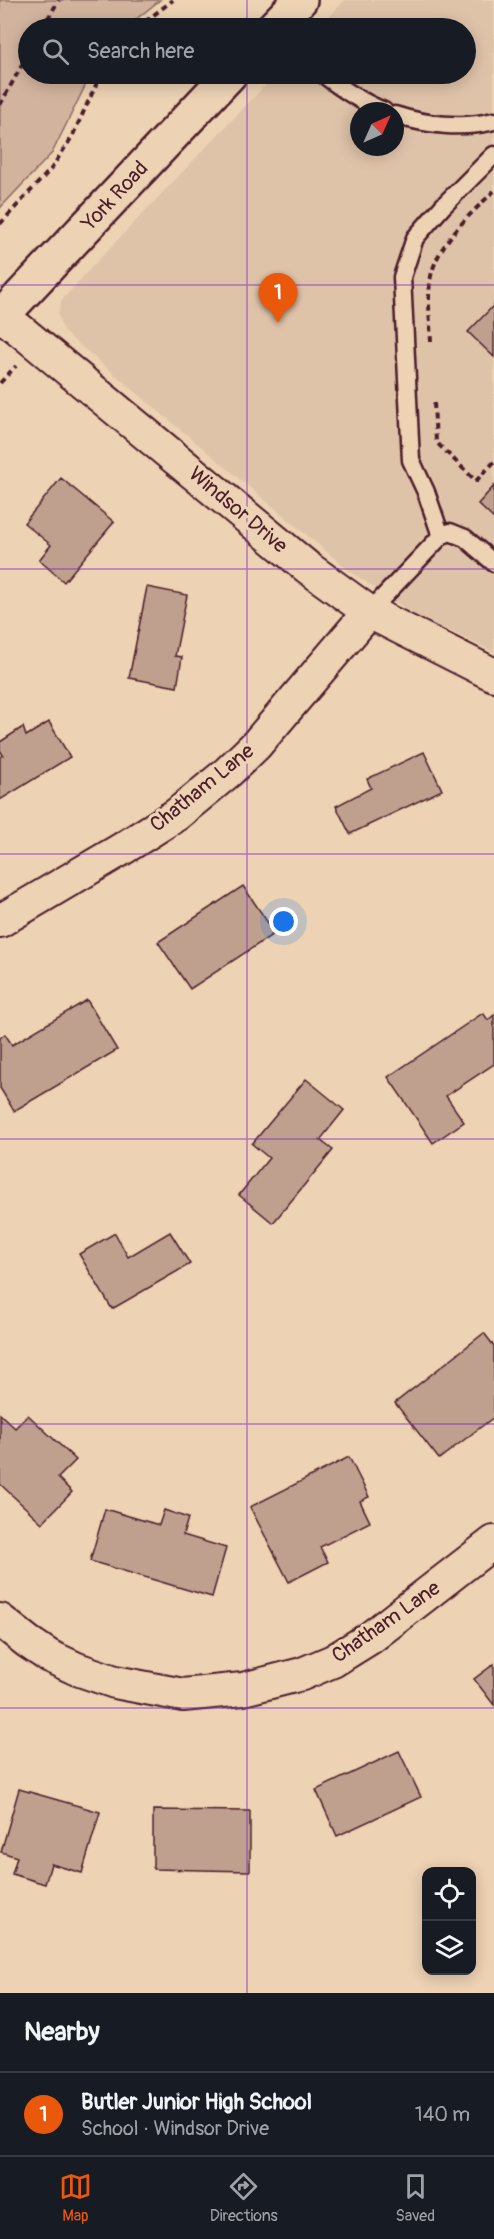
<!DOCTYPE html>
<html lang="en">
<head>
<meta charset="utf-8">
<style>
  :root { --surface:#171b24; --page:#20242c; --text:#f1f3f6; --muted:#9ea1a6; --line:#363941; --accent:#ea580c }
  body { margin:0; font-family:Pangolin,sans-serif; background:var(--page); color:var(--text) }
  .controls { position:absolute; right:18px; bottom:18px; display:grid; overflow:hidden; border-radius:12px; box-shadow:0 3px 15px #0003 }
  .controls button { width:54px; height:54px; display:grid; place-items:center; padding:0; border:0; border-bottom:2px solid var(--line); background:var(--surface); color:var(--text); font:30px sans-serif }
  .compass { position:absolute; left:350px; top:102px; width:54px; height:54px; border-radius:50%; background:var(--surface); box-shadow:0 3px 15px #0003; rotate:45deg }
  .you { position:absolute; left:284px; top:922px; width:21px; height:21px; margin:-15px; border:4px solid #fff; border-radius:50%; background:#1a73e8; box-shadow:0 0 0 9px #1a73e833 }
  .badge { display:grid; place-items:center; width:39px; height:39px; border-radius:50%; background:var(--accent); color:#fff; font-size:20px; font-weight:700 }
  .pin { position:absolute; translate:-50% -50px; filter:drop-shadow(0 2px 3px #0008) }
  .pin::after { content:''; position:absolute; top:32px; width:21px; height:18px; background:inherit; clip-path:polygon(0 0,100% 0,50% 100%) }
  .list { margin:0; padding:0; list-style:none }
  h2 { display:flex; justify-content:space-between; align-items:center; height:78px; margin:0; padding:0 24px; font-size:26px }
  h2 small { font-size:20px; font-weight:400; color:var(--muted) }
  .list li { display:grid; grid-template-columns:39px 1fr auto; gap:18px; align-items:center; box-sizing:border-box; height:84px; padding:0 24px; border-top:2px solid var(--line) }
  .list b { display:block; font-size:22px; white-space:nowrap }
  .list p { margin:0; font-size:20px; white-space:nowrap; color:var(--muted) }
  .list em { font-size:20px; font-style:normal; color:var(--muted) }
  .icon { flex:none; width:33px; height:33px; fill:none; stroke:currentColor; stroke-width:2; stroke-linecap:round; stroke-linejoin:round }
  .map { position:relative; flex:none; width:494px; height:1993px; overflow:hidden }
  .search { position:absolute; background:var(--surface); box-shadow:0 3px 15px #0003; left:18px; right:18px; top:18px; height:66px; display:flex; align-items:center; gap:15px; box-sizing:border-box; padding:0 21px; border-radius:33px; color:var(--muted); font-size:22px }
  .sheet { height:162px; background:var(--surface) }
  nav { display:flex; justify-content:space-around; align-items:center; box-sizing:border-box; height:84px; border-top:2px solid var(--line); background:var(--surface); font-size:16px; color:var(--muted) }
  nav a { display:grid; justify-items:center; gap:3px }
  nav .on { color:var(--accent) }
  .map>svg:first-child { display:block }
  .built { fill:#dfc3a9; fill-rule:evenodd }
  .green { fill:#d2b49e; stroke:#8e6a64; stroke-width:1.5 }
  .building { fill:#bfa08e; stroke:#4a1f2b; stroke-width:1.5 }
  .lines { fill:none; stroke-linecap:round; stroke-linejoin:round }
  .lane-casing { stroke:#4a1f2b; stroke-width:21 }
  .street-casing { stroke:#4a1f2b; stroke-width:36 }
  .secondary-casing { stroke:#4a1f2b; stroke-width:38 }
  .path { stroke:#4a1f2b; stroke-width:4; stroke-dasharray:6 4.5; stroke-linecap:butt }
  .lane { stroke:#edd2b4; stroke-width:16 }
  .street { stroke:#edd2b4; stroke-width:32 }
  .secondary { stroke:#edd2b4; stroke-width:33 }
  .grid { fill:none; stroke:#7b2cbf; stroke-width:1.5; stroke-opacity:0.55 }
  .labels { text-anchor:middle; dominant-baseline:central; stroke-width:6; stroke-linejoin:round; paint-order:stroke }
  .street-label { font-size:21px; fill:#4a1f2b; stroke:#edd2b4 }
</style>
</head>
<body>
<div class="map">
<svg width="494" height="1993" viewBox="0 0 494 1993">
  <rect width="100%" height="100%" fill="#edd2b4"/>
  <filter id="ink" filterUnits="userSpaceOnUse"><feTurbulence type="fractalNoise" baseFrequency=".0167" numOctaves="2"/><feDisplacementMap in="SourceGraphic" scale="12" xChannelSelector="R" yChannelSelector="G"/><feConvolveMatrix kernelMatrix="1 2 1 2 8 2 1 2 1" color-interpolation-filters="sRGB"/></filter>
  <g filter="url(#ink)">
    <path class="built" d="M 345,0 L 494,0 L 494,652 L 415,615 L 351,572 L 64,332 L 58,315 L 62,300 L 88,271 L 276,74 L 466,74 L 466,28 L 318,28 ZM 359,111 L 395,111 L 395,147 L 359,147 Z"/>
    <path class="green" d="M 0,0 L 160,0 L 125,28 L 28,28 L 28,74 L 91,74 L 52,153 L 0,208 Z"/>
    <path class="building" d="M 494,305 L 494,357 L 468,332 Z
      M 61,478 L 114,522 L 64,582 L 39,560 L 51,545 L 24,523 Z
      M 494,486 L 494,519 L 478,504 Z
      M 147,587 L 187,595 L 175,656 L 182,657 L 177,687 L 129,678 Z
      M 49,722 L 70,757 L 0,800 L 0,757 L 3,755 L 0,750 L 0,742 L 23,727 L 26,736 Z
      M 424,752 L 442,790 L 350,834 L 336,806 L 371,788 L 367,779 Z
      M 243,886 L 275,933 L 190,989 L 158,942 Z
      M 87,1000 L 117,1050 L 14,1111 L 0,1088 L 0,1038 L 5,1034 L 12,1045 Z
      M 483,1013 L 488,1020 L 494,1015 L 494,1064 L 446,1096 L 464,1122 L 433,1143 L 388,1077 Z
      M 306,1079 L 344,1110 L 320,1140 L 333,1150 L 273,1223 L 239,1195 L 269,1158 L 252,1144 Z
      M 170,1232 L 190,1264 L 112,1309 L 79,1254 L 115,1233 L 128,1257 Z
      M 484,1333 L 494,1346 L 494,1417 L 439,1459 L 395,1403 Z
      M 0,1414 L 15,1428 L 28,1415 L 76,1460 L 58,1478 L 72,1492 L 42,1523 L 0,1484 Z
      M 349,1457 L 369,1497 L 360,1501 L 370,1522 L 320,1547 L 328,1562 L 289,1582 L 250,1507 Z
      M 105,1509 L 159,1525 L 164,1510 L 188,1518 L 183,1535 L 226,1548 L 212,1597 L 90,1561 Z
      M 494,1664 L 494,1705 L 474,1679 Z
      M 399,1751 L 421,1797 L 337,1836 L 316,1790 Z
      M 19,1789 L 100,1812 L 82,1873 L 51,1864 L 45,1884 L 12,1874 L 17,1857 L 1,1852 Z
      M 153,1810 L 250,1811 L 250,1871 L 153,1869 Z"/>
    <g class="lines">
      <defs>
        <path id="lane" d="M 323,74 C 342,89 361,102 384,111
          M 395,115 C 426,125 462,129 494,121
          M 441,536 L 426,492 L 411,460 L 402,277 L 415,238 L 443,206 L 494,155
          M 369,612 L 441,536 L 450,532 L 465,538 L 494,563"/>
        <path id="street" d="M 3,316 L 307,567 L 369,612 L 494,675
          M 0,921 L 122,849 L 176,815 L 228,772 L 256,745 L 369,612
          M 0,1620 L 28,1642 L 49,1656 L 77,1669 L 115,1682 L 183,1695 L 243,1689 L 302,1674 L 333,1661 L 370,1638 L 494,1542"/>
        <path id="secondary" d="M 273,28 L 300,0
          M 0,318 L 230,74"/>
      </defs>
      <use href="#lane" class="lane-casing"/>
      <use href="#street" class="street-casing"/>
      <use href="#secondary" class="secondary-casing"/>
      <path class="path" d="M 42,28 L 59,0
        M 137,28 L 173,0
        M 0,105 L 28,54
        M 0,224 L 51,169 L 72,137 L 101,74
        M 431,342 C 430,320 427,297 431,276 C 439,241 470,215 494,191
        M 0,383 L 16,366
        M 434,403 L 436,442 L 476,481 L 494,462"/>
      <use href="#lane" class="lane"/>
      <use href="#street" class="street"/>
      <use href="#secondary" class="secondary"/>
    </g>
  </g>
  <path class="grid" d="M 247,0 L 247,28M 247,74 L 247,1993M 0,285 L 494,285M 0,569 L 494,569M 0,854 L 494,854M 0,1139 L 494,1139M 0,1424 L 494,1424M 0,1708 L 494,1708"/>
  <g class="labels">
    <g class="street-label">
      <text transform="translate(115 196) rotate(-47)">York Road</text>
      <text transform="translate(238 510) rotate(40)">Windsor Drive</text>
      <text transform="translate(202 788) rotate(-39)">Chatham Lane</text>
      <text transform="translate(386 1622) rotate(-35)">Chatham Lane</text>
    </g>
  </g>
</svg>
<div class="controls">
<button><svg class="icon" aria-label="locate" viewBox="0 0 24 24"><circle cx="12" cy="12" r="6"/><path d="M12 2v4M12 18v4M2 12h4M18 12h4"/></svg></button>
<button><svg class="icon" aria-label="layers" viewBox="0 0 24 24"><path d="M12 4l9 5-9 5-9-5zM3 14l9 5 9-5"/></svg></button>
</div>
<svg class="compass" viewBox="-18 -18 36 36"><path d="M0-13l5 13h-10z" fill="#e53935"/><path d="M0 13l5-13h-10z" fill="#9ea1a6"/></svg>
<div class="you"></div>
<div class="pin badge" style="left:278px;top:323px">1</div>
<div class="search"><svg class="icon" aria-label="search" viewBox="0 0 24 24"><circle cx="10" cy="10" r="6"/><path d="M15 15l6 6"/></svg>Search here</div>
</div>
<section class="sheet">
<h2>Nearby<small></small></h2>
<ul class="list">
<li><span class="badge">1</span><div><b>Butler Junior High School</b><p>School · Windsor Drive</p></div><em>140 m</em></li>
</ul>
</section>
<nav>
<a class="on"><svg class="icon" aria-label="map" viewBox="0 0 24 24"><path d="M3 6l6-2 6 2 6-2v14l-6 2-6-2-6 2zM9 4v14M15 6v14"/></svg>Map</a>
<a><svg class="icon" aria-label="directions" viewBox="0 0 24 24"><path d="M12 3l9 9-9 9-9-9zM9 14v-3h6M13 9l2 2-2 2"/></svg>Directions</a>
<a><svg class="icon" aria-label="saved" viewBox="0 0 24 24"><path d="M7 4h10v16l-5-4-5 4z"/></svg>Saved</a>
</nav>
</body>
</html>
